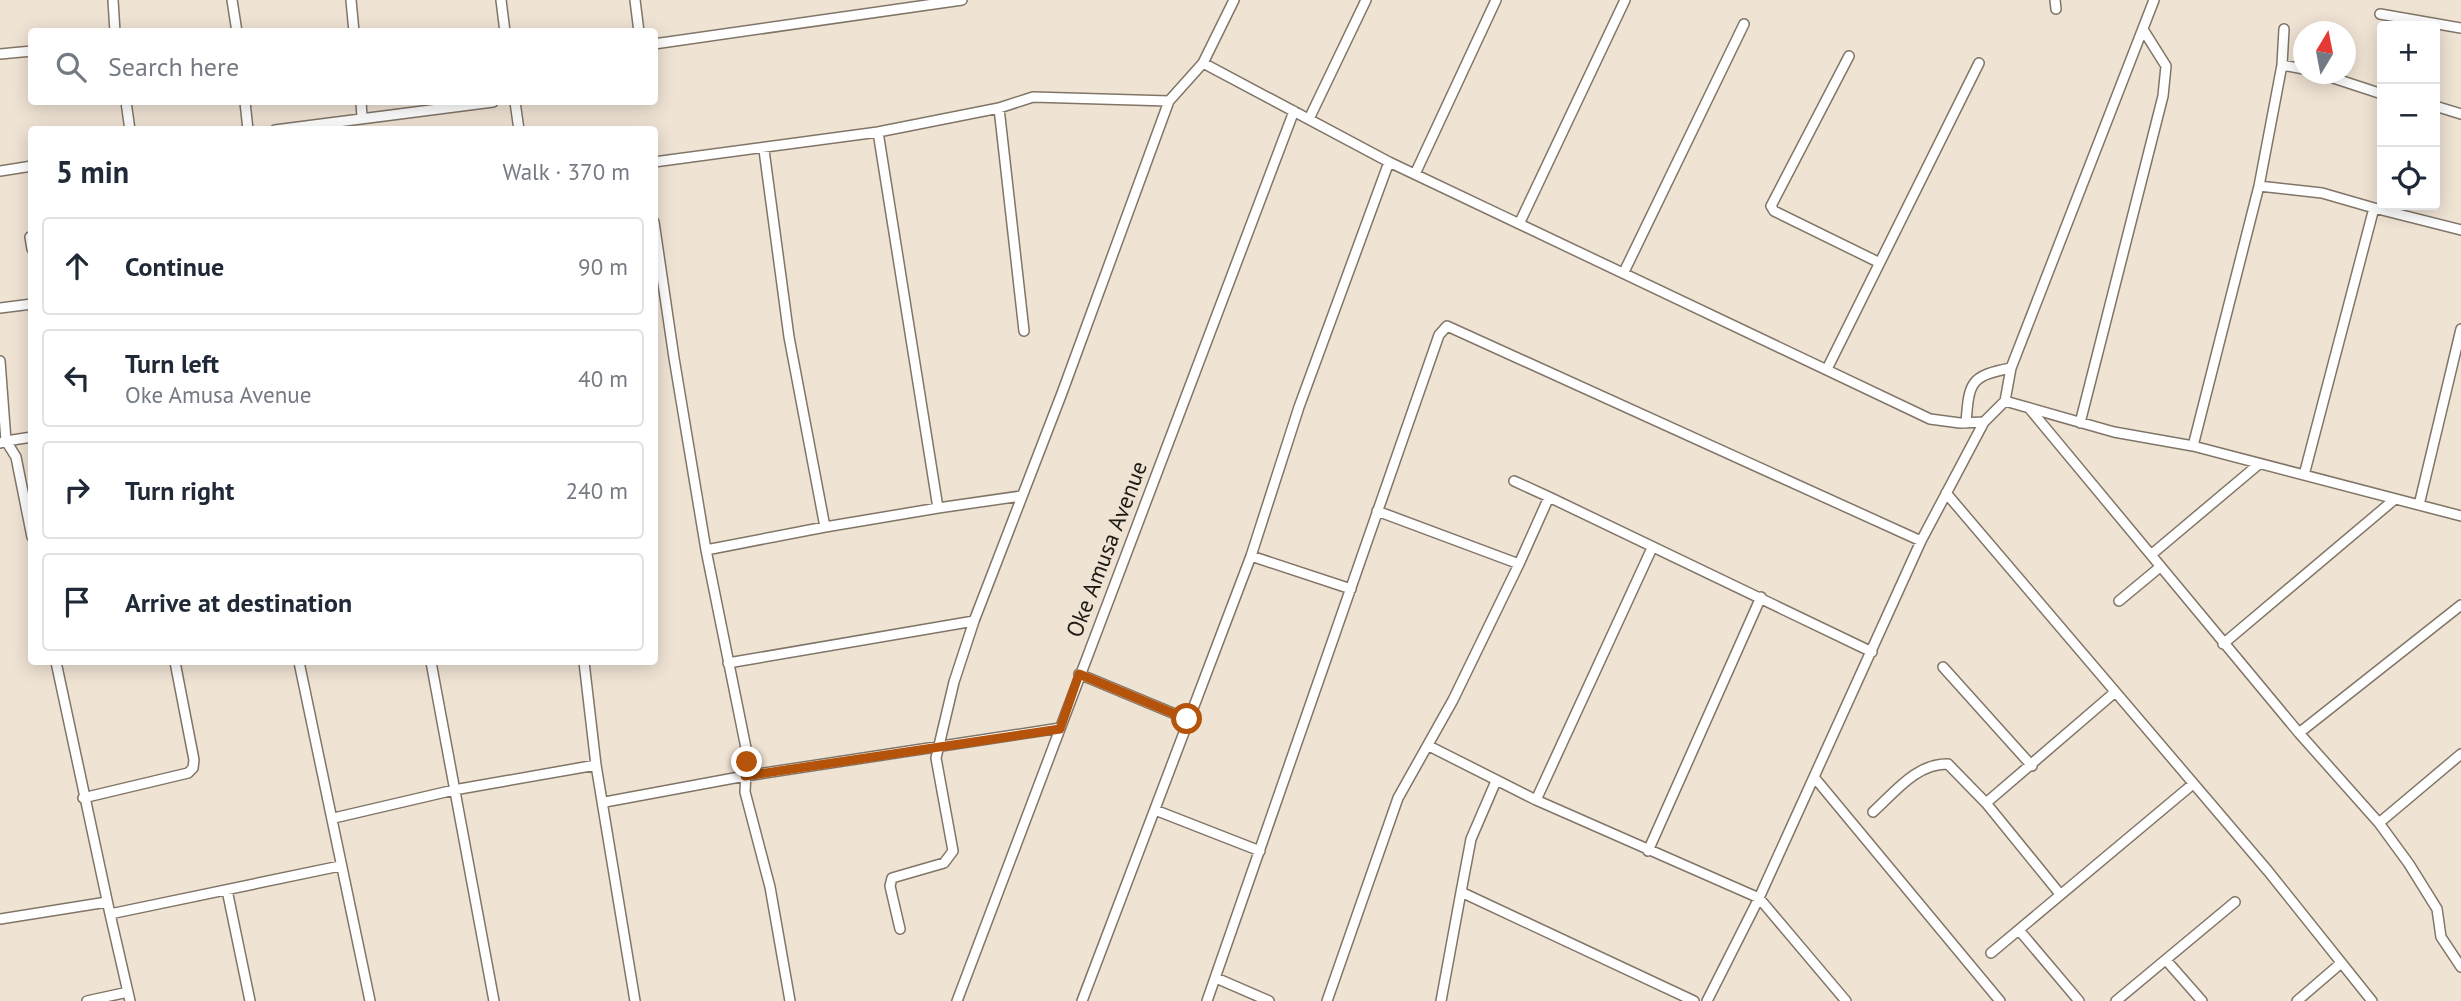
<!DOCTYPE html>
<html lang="en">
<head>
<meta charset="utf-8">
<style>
  :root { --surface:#fff; --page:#f2f2f3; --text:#1f2937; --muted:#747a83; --line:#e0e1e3 }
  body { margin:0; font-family:"PT Sans",sans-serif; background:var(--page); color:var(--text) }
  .controls { position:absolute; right:21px; top:21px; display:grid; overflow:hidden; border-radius:7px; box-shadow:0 4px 18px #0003 }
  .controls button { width:63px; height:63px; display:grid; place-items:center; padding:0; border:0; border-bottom:2px solid var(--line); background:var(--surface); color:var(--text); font:35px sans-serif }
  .compass { position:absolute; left:2293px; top:21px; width:63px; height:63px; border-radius:50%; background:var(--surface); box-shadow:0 4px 18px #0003; rotate:10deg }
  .stop { position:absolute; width:21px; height:21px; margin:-16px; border:5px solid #b45309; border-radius:50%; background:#fff }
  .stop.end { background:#b45309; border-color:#fff; box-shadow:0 2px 7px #0008 }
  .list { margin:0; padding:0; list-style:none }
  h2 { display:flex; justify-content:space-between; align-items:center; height:91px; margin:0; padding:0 28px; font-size:30px }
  h2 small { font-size:23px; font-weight:400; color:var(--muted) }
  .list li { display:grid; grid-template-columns:46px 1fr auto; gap:21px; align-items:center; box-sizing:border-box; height:98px; margin:0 14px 14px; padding:0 14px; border:2px solid var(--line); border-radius:7px }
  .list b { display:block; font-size:26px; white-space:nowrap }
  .list p { margin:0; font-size:23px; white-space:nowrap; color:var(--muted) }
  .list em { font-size:23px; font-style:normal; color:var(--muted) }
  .icon { flex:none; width:38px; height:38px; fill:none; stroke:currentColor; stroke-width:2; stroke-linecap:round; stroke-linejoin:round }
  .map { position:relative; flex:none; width:2461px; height:1001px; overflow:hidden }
  .search { position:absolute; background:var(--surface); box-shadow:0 4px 18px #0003; left:28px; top:28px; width:630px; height:77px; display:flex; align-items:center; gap:18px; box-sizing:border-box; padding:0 24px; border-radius:7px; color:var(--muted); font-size:26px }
  .panel { position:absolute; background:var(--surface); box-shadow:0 4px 18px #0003; left:28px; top:126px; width:630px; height:539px; border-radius:7px }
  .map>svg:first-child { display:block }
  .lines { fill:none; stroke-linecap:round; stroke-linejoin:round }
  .minor-casing { stroke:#807567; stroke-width:12 }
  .minor { stroke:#fff; stroke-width:9 }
  .route { stroke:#b45309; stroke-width:9 }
  .labels { text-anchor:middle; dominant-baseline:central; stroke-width:7; stroke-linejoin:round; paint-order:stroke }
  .street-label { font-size:23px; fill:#1e1a15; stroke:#efe3d4 }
</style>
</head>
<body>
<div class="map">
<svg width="2461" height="1001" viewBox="0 0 2461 1001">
  <rect width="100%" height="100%" fill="#efe3d4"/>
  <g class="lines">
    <defs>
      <path id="minor" d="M 113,0 L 115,32
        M 232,0 L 237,32
        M 351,0 L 354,32
        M 501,0 L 505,32
        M 635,0 L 639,32
        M 2055,0 L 2056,9
        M 2380,14 L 2461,28
        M 654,44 L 962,0
        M 0,54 L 32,51
        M 1849,56 L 1771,206 L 1774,211 L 1878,262
        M 1203,63 L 1234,0
        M 2282,65 L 2284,29
        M 2321,74 L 2382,94
        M 126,102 L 130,130
        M 245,102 L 248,130
        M 361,102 L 362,117
        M 515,102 L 519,130
        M 2435,106 L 2461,114
        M 999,108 L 1024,331
        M 1309,119 L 1366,0
        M 275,130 L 493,102
        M 878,132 L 938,508 L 1021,496
        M 654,162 L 878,132 L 999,108 L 1033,97 L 1169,101 L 1203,63 L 1389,162 L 1299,407 L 1251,556 L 1082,1001
        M 1389,162 L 1930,419 L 1960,423 L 1984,422
        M 0,171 L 32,166
        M 1415,174 L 1496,0
        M 2259,186 L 2282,65 L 2304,69
        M 2374,208 L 2461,230
        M 654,222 L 674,358 L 706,550 L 747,753 L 745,792 L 770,887 L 790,1001
        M 1520,222 L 1625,0
        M 30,237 L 32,249
        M 1624,272 L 1744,24
        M 0,308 L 32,304
        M 0,361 L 6,441 L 0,443
        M 1827,369 L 1979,63
        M 2005,401 L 2114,432 L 2193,446 L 2461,516
        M 2029,408 L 2299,733 L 2461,605
        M 1966,423 C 1969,382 1970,376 2011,368
        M 2080,423 L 2163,96 L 2166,66 L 2144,31
        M 32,437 L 6,441 L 16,457 L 32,537
        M 2193,446 L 2259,186 L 2322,193 L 2374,208 L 2304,475
        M 1514,481 L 1549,497
        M 1946,493 L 2268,871 L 2372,1001
        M 2419,505 L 2461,329
        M 1377,511 L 1519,564 L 1549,497 L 1872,652
        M 825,527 L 938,508
        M 706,550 L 825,527 L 789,337 L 764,150
        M 2152,554 L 2259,464
        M 1251,556 L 1351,589
        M 2119,601 L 2160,567
        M 2223,644 L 2395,499
        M 56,662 L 110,914 L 340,866
        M 299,662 L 370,1001
        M 431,662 L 494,1001
        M 584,662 L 596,765 L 635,1001
        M 728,663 L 974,621
        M 1943,667 L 2032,766
        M 1079,674 L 1187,719
        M 2299,733 L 2379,823 L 2409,864 L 2437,909 L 2441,937 L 2461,967
        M 1429,746 L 1536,800 L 1759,898 L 1846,1001
        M 1814,777 L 2000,1001
        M 83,798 L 188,773 L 193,768 L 194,760 L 175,662
        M 1536,800 L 1652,548
        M 605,802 L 745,776 L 1060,728
        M 1986,803 L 2114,693
        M 1155,810 L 1260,851
        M 1873,812 C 1895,792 1917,763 1948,764 L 1986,803 L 2060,894
        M 334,818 L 454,790 L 596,765
        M 2379,823 L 2461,754
        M 1648,851 L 1761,597
        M 227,890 L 250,1001
        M 1461,892 L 1471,839 L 1496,781
        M 110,914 L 130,1001
        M 0,919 L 107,902
        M 900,929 L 890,886 L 892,878 L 944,863 L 953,851 L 936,758 L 954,682 L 974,621 L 1062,393 L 1169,101
        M 2019,930 L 2079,1001
        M 1991,953 L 2193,784
        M 2166,960 L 2202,1001
        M 1216,978 L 1269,1001
        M 87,1001 L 128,992
        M 957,1001 L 1294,111
        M 1207,1001 L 1439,335 L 1447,326 L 1921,541
        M 1327,1001 L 1398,798 L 1453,700 L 1519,564
        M 1441,1001 L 1461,892 L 1694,1001
        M 1707,1001 L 1759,898 L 1921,541 L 1984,422 L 2005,401 L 2011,368 L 2154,0
        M 2116,1001 L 2235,902
        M 2297,1001 L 2340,964"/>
    </defs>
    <use href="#minor" class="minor-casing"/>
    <use href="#minor" class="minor"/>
  </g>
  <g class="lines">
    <path class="route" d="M 747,762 L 745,776 L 1060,729 L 1079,674 L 1187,719"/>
  </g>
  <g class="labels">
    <g class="street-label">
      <text transform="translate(1106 549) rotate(-69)">Oke Amusa Avenue</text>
    </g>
  </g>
</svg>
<div class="controls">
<button>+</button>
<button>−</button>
<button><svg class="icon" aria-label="locate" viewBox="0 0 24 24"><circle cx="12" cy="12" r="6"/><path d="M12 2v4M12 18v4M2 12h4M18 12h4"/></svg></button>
</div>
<svg class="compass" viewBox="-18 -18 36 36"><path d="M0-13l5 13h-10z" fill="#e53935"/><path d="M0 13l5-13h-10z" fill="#747a83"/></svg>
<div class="stop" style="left:1187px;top:719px"></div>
<div class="stop end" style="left:747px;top:762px"></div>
<div class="search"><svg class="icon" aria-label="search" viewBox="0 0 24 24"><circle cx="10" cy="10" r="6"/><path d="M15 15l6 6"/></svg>Search here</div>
<section class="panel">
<h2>5 min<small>Walk · 370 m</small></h2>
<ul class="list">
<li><svg class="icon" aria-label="ahead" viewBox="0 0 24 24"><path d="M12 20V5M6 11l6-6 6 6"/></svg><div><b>Continue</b></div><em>90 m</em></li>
<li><svg class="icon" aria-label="left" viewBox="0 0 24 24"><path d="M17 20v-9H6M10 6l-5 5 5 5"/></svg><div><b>Turn left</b><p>Oke Amusa Avenue</p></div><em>40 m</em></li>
<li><svg class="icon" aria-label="right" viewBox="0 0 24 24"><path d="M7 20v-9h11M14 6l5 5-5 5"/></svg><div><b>Turn right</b></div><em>240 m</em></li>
<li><svg class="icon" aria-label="arrive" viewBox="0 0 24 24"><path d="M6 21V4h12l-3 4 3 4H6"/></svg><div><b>Arrive at destination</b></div></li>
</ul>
</section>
</div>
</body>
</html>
